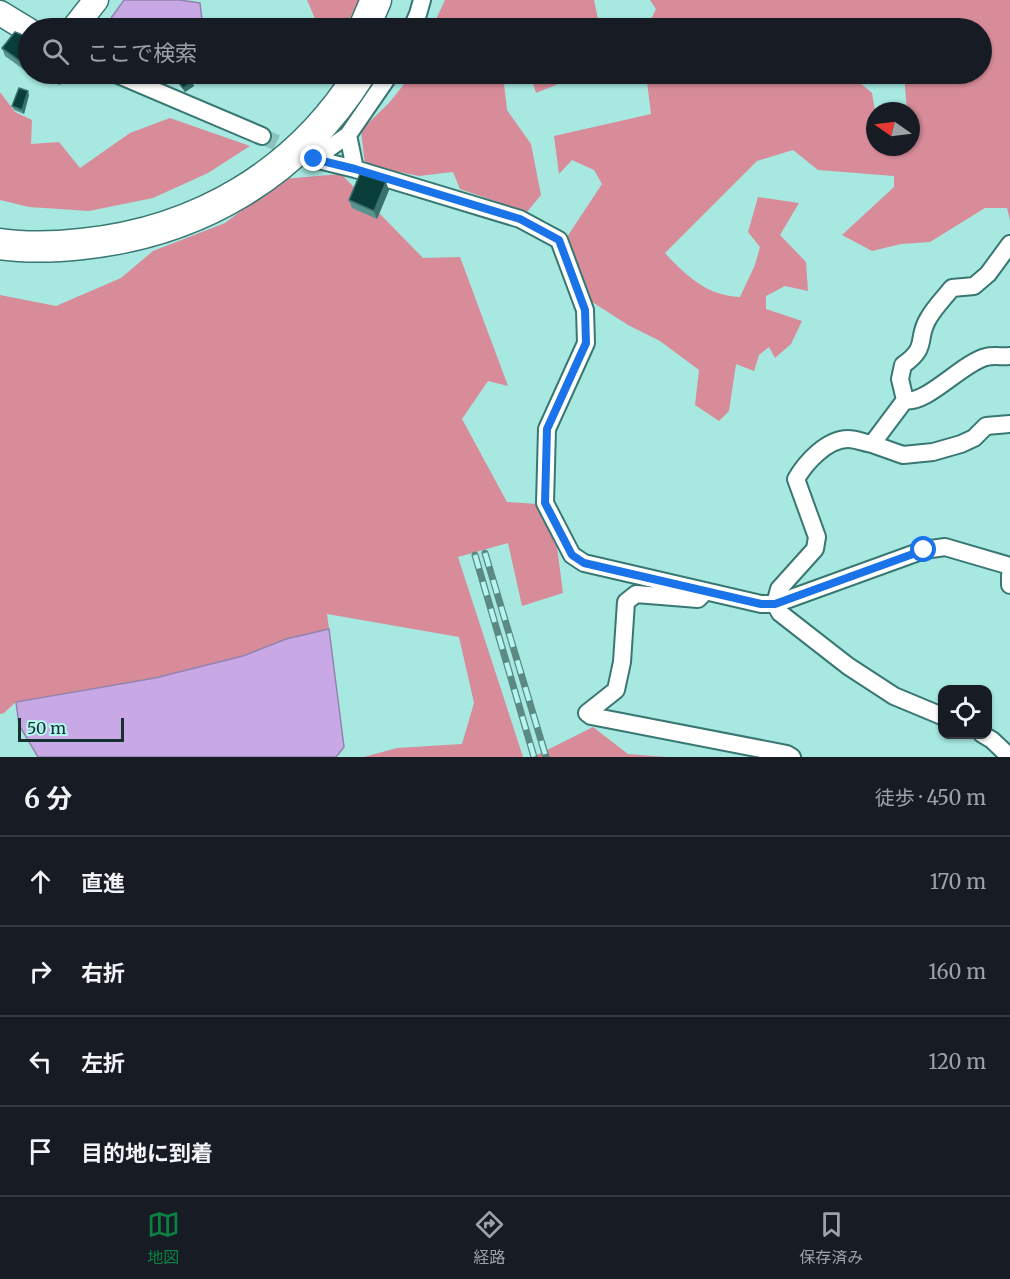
<!DOCTYPE html>
<html lang="ja">
<head>
<meta charset="utf-8">
<style>
  :root { --surface:#171b24; --page:#242831; --text:#f1f3f6; --muted:#9ea1a6; --line:#363941; --accent:#0b8043 }
  body { margin:0; font-family:Merriweather,"Noto Sans JP",serif; background:var(--page); color:var(--text) }
  .controls { position:absolute; right:18px; bottom:18px; display:grid; overflow:hidden; border-radius:12px; box-shadow:0 2px 4px #0004 }
  .controls button { width:54px; height:54px; display:grid; place-items:center; padding:0; border:0; border-bottom:2px solid var(--line); background:var(--surface); color:var(--text); font:30px sans-serif }
  .compass { position:absolute; left:866px; top:102px; width:54px; height:54px; border-radius:50%; background:var(--surface); box-shadow:0 2px 4px #0004; rotate:284deg }
  .scale { position:absolute; left:18px; bottom:15px; width:106px; box-sizing:border-box; padding-left:6px; border:3px solid #15302d; border-top:0; font-size:16px; line-height:21px; white-space:nowrap; color:#15302d; -webkit-text-stroke:4px #b4f5ef; paint-order:stroke }
  .stop { position:absolute; width:18px; height:18px; margin:-14px; border:4px solid #1a73e8; border-radius:50%; background:#fff }
  .stop.end { background:#1a73e8; border-color:#fff; box-shadow:0 2px 6px #0008 }
  .list { margin:0; padding:0; list-style:none }
  h2 { display:flex; justify-content:space-between; align-items:center; height:78px; margin:0; padding:0 24px; font-size:26px }
  h2 small { font-size:20px; font-weight:400; color:var(--muted) }
  .list li { display:grid; grid-template-columns:39px 1fr auto; gap:18px; align-items:center; box-sizing:border-box; height:90px; padding:0 24px; border-top:2px solid var(--line) }
  .list b { display:block; font-size:22px; white-space:nowrap }
  .list em { font-size:20px; font-style:normal; color:var(--muted) }
  .icon { flex:none; width:33px; height:33px; fill:none; stroke:currentColor; stroke-width:2; stroke-linecap:round; stroke-linejoin:round }
  .map { position:relative; flex:none; width:1010px; height:757px; overflow:hidden }
  .search { position:absolute; background:var(--surface); box-shadow:0 2px 4px #0004; left:18px; right:18px; top:18px; height:66px; display:flex; align-items:center; gap:15px; box-sizing:border-box; padding:0 21px; border-radius:33px; color:var(--muted); font-size:22px }
  .sheet { height:438px; background:var(--surface) }
  nav { display:flex; justify-content:space-around; align-items:center; box-sizing:border-box; height:84px; border-top:2px solid var(--line); background:var(--surface); font-size:16px; color:var(--muted) }
  nav a { display:grid; justify-items:center; gap:3px }
  nav .on { color:var(--accent) }
  .map>svg:first-child { display:block }
  .forest { fill:#d88c99 }
  .water { fill:#c9a8e6; stroke:#9384ae; stroke-width:1.5 }
  .lines { fill:none; stroke-linecap:round; stroke-linejoin:round }
  .street-tunnel { stroke:#8ac3bd; stroke-width:16; stroke-dasharray:16 8; stroke-linecap:butt }
  .street-casing { stroke:#387772; stroke-width:20 }
  .secondary-casing { stroke:#387772; stroke-width:27 }
  .highway-casing { stroke:#387772; stroke-width:33 }
  .street { stroke:#fff; stroke-width:16 }
  .secondary { stroke:#fff; stroke-width:24 }
  .highway { stroke:#fff; stroke-width:30 }
  .rail-casing { stroke:#5b8984; stroke-width:7 }
  .rail { stroke:#b4f5ef; stroke-width:4.5; stroke-dasharray:14; stroke-linecap:butt }
  .wall { fill:#58938e }
  .shaded-wall { fill:#39716d }
  .building { fill:#0a3e3b; stroke:#39716d; stroke-width:1.5 }
  .route { stroke:#1a73e8; stroke-width:8 }
</style>
</head>
<body>
<div class="map">
<svg width="1010" height="757" viewBox="0 0 1010 757">
  <rect width="100%" height="100%" fill="#a7e8e1"/>
  <path class="forest" d="M 307,0 L 359,0 L 345,28 L 319,28 Z
    M 445,0 L 594,0 L 600,28 L 432,28 Z
    M 650,0 L 1010,0 L 1010,220 L 1007,208 L 985,208 L 930,242 L 901,244 L 872,251 L 842,235 L 894,187 L 894,176 L 818,170 L 793,150 L 757,161 L 665,253 C 686,276 708,296 740,297 L 755,265 L 760,247 L 748,232 L 758,197 L 799,203 L 780,235 L 806,262 L 808,291 L 785,286 L 766,296 L 766,309 L 802,321 L 791,344 L 775,358 L 769,347 L 759,355 L 754,371 L 736,364 L 729,411 L 719,421 L 695,405 L 699,370 L 660,341 L 628,325 L 586,298 L 567,237 L 602,184 L 594,170 L 572,160 L 559,174 L 554,136 L 651,114 L 646,74 L 801,74 L 801,75 L 853,77 L 872,93 L 875,111 L 875,147 L 911,147 L 911,111 L 907,111 L 904,74 L 982,74 L 982,28 L 647,28 L 656,9 Z
    M 412,74 L 503,74 L 507,110 L 531,144 L 541,195 L 527,212 L 460,189 L 453,172 L 419,176 L 365,165 L 361,130 L 389,103 Z
    M 530,74 L 609,74 L 568,80 L 536,93 Z
    M 0,92 L 15,112 L 32,120 L 31,144 L 59,142 L 80,168 L 130,133 L 170,118 L 250,146 L 208,173 L 153,198 L 89,211 L 29,207 L 0,200 Z
    M 341,174 L 423,258 L 460,257 L 508,386 L 488,381 L 462,419 L 507,502 L 537,504 L 557,547 L 563,593 L 522,606 L 508,543 L 458,557 L 523,757 L 364,757 L 397,748 L 462,744 L 474,703 L 459,637 L 327,614 L 329,629 L 286,639 L 243,656 L 155,678 L 16,702 L 4,713 L 0,714 L 0,295 L 56,306 L 121,278 L 153,251 L 225,223 L 283,179 Z
    M 593,727 L 628,754 L 667,757 L 533,757 Z"/>
  <path class="water" d="M 124,0 L 179,0 L 200,3 L 203,28 L 104,28 Z
    M 135,74 L 179,74 L 165,85 Z
    M 329,629 L 344,747 L 336,757 L 38,757 L 19,725 L 16,702 L 155,678 L 243,656 L 286,639 Z"/>
  <g class="lines">
    <path class="street-tunnel" d="M 262,136 L 299,153"/>
    <defs>
      <path id="street" d="M 412,28 L 418,14 L 422,0
        M 116,74 L 262,136
        M 348,135 L 355,169 L 520,219 L 559,240 L 585,310 L 586,343 L 547,429 L 545,503 L 572,555 L 584,563 L 761,604 L 775,604 L 924,550 L 945,547 L 1010,566
        M 314,159 L 348,135 L 390,74
        M 314,159 L 355,169
        M 905,400 C 926,405 962,363 986,357 C 993,355 1003,357 1010,356
        M 872,444 L 903,455 L 933,452 L 961,444 L 974,438 L 986,426 L 1010,424
        M 1010,575 L 1010,585
        M 587,713 L 616,690 L 622,662 L 626,602 L 636,594 L 698,599 L 702,595
        M 587,713 L 591,716 L 787,754 L 792,757
        M 942,716 L 894,696 L 848,666 L 780,613 L 775,604 L 779,589 L 815,549 L 817,537 L 796,479 C 806,462 827,439 848,439 C 856,439 865,443 872,444 L 905,400 L 900,379 L 903,365 C 929,347 916,339 928,319 C 934,308 944,298 952,288 L 974,286 L 988,274 L 1010,244
        M 982,734 L 992,740 L 1010,757"/>
      <path id="secondary" d="M 0,13 L 28,30
        M 74,28 L 96,0"/>
      <path id="highway" d="M 364,28 L 376,0
        M 0,244 C 27,248 55,247 82,244 C 199,232 298,173 360,74"/>
    </defs>
    <use href="#street" class="street-casing"/>
    <use href="#secondary" class="secondary-casing"/>
    <use href="#highway" class="highway-casing"/>
    <use href="#street" class="street"/>
    <use href="#secondary" class="secondary"/>
    <use href="#highway" class="highway"/>
    <defs>
      <path id="rail" d="M 485,553 L 546,757
        M 475,555 L 534,757"/>
    </defs>
    <use href="#rail" class="rail-casing"/>
    <use href="#rail" class="rail"/>
  </g>
  <path class="wall" d="M 28,39 L 28,72 L 23,69 L 5,56 L 2,48 Z
    M 32,74 L 64,74 L 60,85 Z
    M 173,75 L 193,80 L 192,81 L 194,86 L 185,92 L 175,79 Z
    M 29,95 L 24,114 L 14,110 L 12,106 Z
    M 389,190 L 377,219 L 352,208 L 349,200 Z"/>
  <path class="shaded-wall" d="M 58,74 L 64,74 L 60,85 L 57,77 Z
    M 192,82 L 194,86 L 185,92 L 183,88 Z
    M 28,91 L 29,95 L 24,114 L 22,110 Z
    M 386,182 L 389,190 L 377,219 L 374,211 Z"/>
  <path class="building" d="M 15,32 L 25,36 L 28,39 L 28,65 L 20,61 L 2,48 Z
    M 49,74 L 58,74 L 57,77 Z
    M 176,74 L 190,74 L 191,76 L 189,77 L 192,82 L 183,88 L 173,75 Z
    M 19,88 L 28,91 L 22,110 L 12,106 Z
    M 360,174 L 386,182 L 374,211 L 349,200 Z"/>
  <g class="lines">
    <path class="route" d="M 314,159 L 355,169 L 520,219 L 559,240 L 585,310 L 586,343 L 547,429 L 545,503 L 572,555 L 584,563 L 761,604 L 775,604 L 924,550"/>
  </g>
</svg>
<div class="controls">
<button><svg class="icon" aria-label="locate" viewBox="0 0 24 24"><circle cx="12" cy="12" r="6"/><path d="M12 2v4M12 18v4M2 12h4M18 12h4"/></svg></button>
</div>
<svg class="compass" viewBox="-18 -18 36 36"><path d="M0-13l5 13h-10z" fill="#e53935"/><path d="M0 13l5-13h-10z" fill="#9ea1a6"/></svg>
<div class="scale">50 m</div>
<div class="stop" style="left:924px;top:550px"></div>
<div class="stop end" style="left:314px;top:159px"></div>
<div class="search"><svg class="icon" aria-label="search" viewBox="0 0 24 24"><circle cx="10" cy="10" r="6"/><path d="M15 15l6 6"/></svg>ここで検索</div>
</div>
<section class="sheet">
<h2>6 分<small>徒歩 · 450 m</small></h2>
<ul class="list">
<li><svg class="icon" aria-label="ahead" viewBox="0 0 24 24"><path d="M12 20V5M6 11l6-6 6 6"/></svg><div><b>直進</b></div><em>170 m</em></li>
<li><svg class="icon" aria-label="right" viewBox="0 0 24 24"><path d="M7 20v-9h11M14 6l5 5-5 5"/></svg><div><b>右折</b></div><em>160 m</em></li>
<li><svg class="icon" aria-label="left" viewBox="0 0 24 24"><path d="M17 20v-9H6M10 6l-5 5 5 5"/></svg><div><b>左折</b></div><em>120 m</em></li>
<li><svg class="icon" aria-label="arrive" viewBox="0 0 24 24"><path d="M6 21V4h12l-3 4 3 4H6"/></svg><div><b>目的地に到着</b></div></li>
</ul>
</section>
<nav>
<a class="on"><svg class="icon" aria-label="map" viewBox="0 0 24 24"><path d="M3 6l6-2 6 2 6-2v14l-6 2-6-2-6 2zM9 4v14M15 6v14"/></svg>地図</a>
<a><svg class="icon" aria-label="directions" viewBox="0 0 24 24"><path d="M12 3l9 9-9 9-9-9zM9 14v-3h6M13 9l2 2-2 2"/></svg>経路</a>
<a><svg class="icon" aria-label="saved" viewBox="0 0 24 24"><path d="M7 4h10v16l-5-4-5 4z"/></svg>保存済み</a>
</nav>
</body>
</html>
